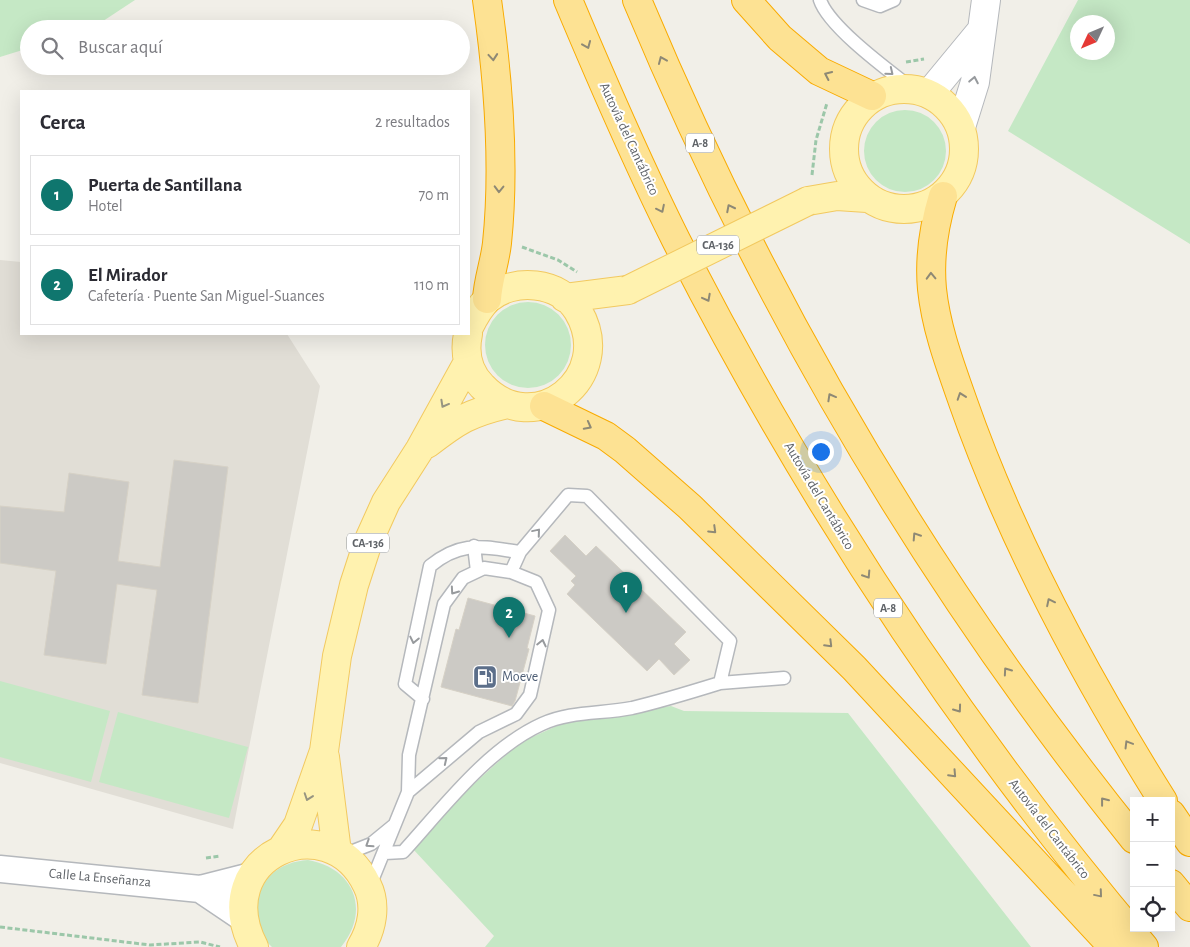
<!DOCTYPE html>
<html lang="es">
<head>
<meta charset="utf-8">
<style>
  :root { --surface:#fff; --page:#f7f7f7; --text:#2b2b33; --muted:#7c7c81; --line:#e1e1e2; --accent:#0f766e }
  body { margin:0; font-family:"Alegreya Sans",sans-serif; background:var(--page); color:var(--text) }
  .controls { position:absolute; right:15px; bottom:15px; display:grid; overflow:hidden; border-radius:0px; box-shadow:0 5px 20px #0002 }
  .controls button { width:45px; height:45px; display:grid; place-items:center; padding:0; border:0; border-bottom:1px solid var(--line); background:var(--surface); color:var(--text); font:25px sans-serif }
  .compass { position:absolute; left:1070px; top:15px; width:45px; height:45px; border-radius:50%; background:var(--surface); box-shadow:0 5px 20px #0002; rotate:226deg }
  .you { position:absolute; left:820px; top:451px; width:18px; height:18px; margin:-12px; border:4px solid #fff; border-radius:50%; background:#1a73e8; box-shadow:0 0 0 8px #1a73e833 }
  .badge { display:grid; place-items:center; width:32px; height:32px; border-radius:50%; background:var(--accent); color:#fff; font-size:16px; font-weight:700 }
  .pin { position:absolute; translate:-50% -41px; filter:drop-shadow(0 1px 2px #0008) }
  .pin::after { content:''; position:absolute; top:26px; width:18px; height:15px; background:inherit; clip-path:polygon(0 0,100% 0,50% 100%) }
  .list { margin:0; padding:0; list-style:none }
  h2 { display:flex; justify-content:space-between; align-items:center; height:65px; margin:0; padding:0 20px; font-size:21px }
  h2 small { font-size:16px; font-weight:400; color:var(--muted) }
  .list li { display:grid; grid-template-columns:32px 1fr auto; gap:15px; align-items:center; box-sizing:border-box; height:80px; margin:0 10px 10px; padding:0 10px; border:1px solid var(--line); border-radius:0px }
  .list b { display:block; font-size:19px; white-space:nowrap }
  .list p { margin:0; font-size:16px; white-space:nowrap; color:var(--muted) }
  .list em { font-size:16px; font-style:normal; color:var(--muted) }
  .icon { flex:none; width:28px; height:28px; fill:none; stroke:currentColor; stroke-width:2; stroke-linecap:round; stroke-linejoin:round }
  .map { position:relative; flex:none; width:1190px; height:947px; overflow:hidden }
  .search { position:absolute; background:var(--surface); box-shadow:0 5px 20px #0002; left:20px; top:20px; width:450px; height:55px; display:flex; align-items:center; gap:12px; box-sizing:border-box; padding:0 18px; border-radius:28px; color:var(--muted); font-size:19px }
  .panel { position:absolute; background:var(--surface); box-shadow:0 5px 20px #0002; left:20px; top:90px; width:450px; height:245px; border-radius:0px }
  .map>svg:first-child { display:block }
  .education { fill:#e1ded6 }
  .green { fill:#c5e8c5; fill-rule:evenodd }
  .building { fill:#cccac5; stroke:#d6d1c6 }
  .lines { fill:none; stroke-linecap:round; stroke-linejoin:round }
  .service-casing { stroke:#b5b8bc; stroke-width:15 }
  .minor-casing { stroke:#b5b8bc; stroke-width:29 }
  .tertiary-casing { stroke:#b5b8bc; stroke-width:30 }
  .primary-casing { stroke:#f2c960; stroke-width:30 }
  .motorway-casing { stroke:#f9ab00; stroke-width:30 }
  .path { stroke:#9cc7a9; stroke-width:3; stroke-dasharray:5 2.5; stroke-linecap:butt }
  .service { stroke:#fff; stroke-width:12 }
  .minor { stroke:#fff; stroke-width:26 }
  .tertiary { stroke:#fff; stroke-width:28 }
  .primary { stroke:#fff2af; stroke-width:28 }
  .motorway { stroke:#fde293; stroke-width:28 }
  .primary-bridge-casing { stroke:#f2c960; stroke-width:30; stroke-linecap:butt }
  .primary-bridge { stroke:#fff2af; stroke-width:28 }
  .oneway { stroke:#8e8975 }
  .oneway2 { stroke:#979a9d }
  .oneway3 { stroke:#979581 }
  .labels { text-anchor:middle; dominant-baseline:central; stroke-width:4; stroke-linejoin:round; paint-order:stroke }
  .shield { fill:#fff; stroke:#8f9295; stroke-width:1 }
  .shield-label { font-size:12px; font-weight:bold; fill:#5f6368 }
  .street-label { font-size:14px; fill:#5f6368; stroke:#fff }
  .service-label { font-size:14px; fill:#4e5e75; stroke:#fff; text-anchor:start }
</style>
</head>
<body>
<div class="map">
<svg width="1190" height="947" viewBox="0 0 1190 947">
  <rect width="100%" height="100%" fill="#f1efe8"/>
  <path class="education" d="M 0,260 L 21,262 L 21,334 L 287,334 L 320,386 L 233,829 L 0,763 Z"/>
  <path class="green" d="M 0,0 L 135,0 L 91,29 L 29,29 L 29,48 L 0,57 Z
    M 1078,0 L 1190,0 L 1190,244 L 1008,131 ZM 1078,22 L 1108,22 L 1108,52 L 1078,52 Z
    M864 151a41 41 0 1 1 82 0a41 41 0 1 1-82 0Z
    M485 345a43 43 0 1 1 86 0a43 43 0 1 1-86 0Z
    M 0,681 L 110,711 L 91,782 L 0,757 Z
    M 671,706 L 684,711 L 848,713 L 1031,947 L 485,947 L 494,936 L 412,848 L 466,791 L 519,743 L 570,720 Z
    M 118,712 L 248,747 L 229,818 L 99,782 Z
    M 308,860 C 354,868 371,910 341,947 L 272,947 C 260,936 256,923 257,908 C 259,878 279,862 308,860 Z"/>
  <path class="building" d="M 174,460 L 228,467 L 198,703 L 142,695 L 157,590 L 117,584 L 106,664 L 44,655 L 56,571 L 0,563 L 0,506 L 64,512 L 69,473 L 129,482 L 118,561 L 160,567 Z
    M 565,535 L 586,556 L 596,546 L 686,632 L 674,644 L 690,660 L 674,675 L 659,659 L 647,671 L 567,594 L 575,585 L 571,581 L 576,576 L 550,551 Z
    M 468,598 L 535,616 L 527,648 L 529,649 L 515,701 L 512,706 L 441,687 L 456,629 L 459,630 Z"/>
  <g class="lines">
    <defs>
      <path id="service" d="M 820,0 C 829,27 888,70 911,88
        M 863,0 L 880,6 L 894,0
        M 474,546 L 477,571
        M 720,683 L 784,678
        M 423,699 L 405,684 L 430,566 C 462,540 482,547 520,552
        M 385,853 L 403,852 C 443,808 487,749 542,724 C 570,711 602,714 632,708 C 662,701 691,692 720,683 L 730,641 L 587,496 L 568,495 L 520,552 L 511,572
        M 343,855 L 371,844 L 393,826
        M 369,888 L 408,792 L 409,755 L 444,604 L 463,578 L 484,568 L 511,572 L 536,582 L 549,610 L 530,695 L 516,714 L 479,732 L 408,792"/>
      <path id="minor" d="M 0,869 L 200,889 L 251,876
        M 200,889 L 243,918"/>
      <path id="tertiary" d="M 929,94 L 981,31
        M 961,127 L 975,82 L 986,0"/>
      <path id="primary" d="M844 149a60 60 0 1 1 120 0a60 60 0 1 1-120 0Z
        M 808,201 L 837,196 L 867,198
        M 565,298 L 628,290
        M 468,334 C 464,353 468,372 482,386 C 534,442 617,377 578,311 C 560,281 513,277 488,299 C 479,307 474,317 469,327
        M 427,444 C 458,420 469,413 507,404
        M 325,757 L 337,852
        M 281,850 L 298,825 L 324,751 L 337,656 L 354,585 L 368,542 L 386,502 L 420,449 L 468,362
        M 254,947 C 207,857 328,803 367,885 C 377,905 372,929 361,947"/>
      <path id="motorway" d="M 487,0 C 498,77 505,167 497,243 C 495,262 488,280 487,299
        M 568,0 C 602,81 637,162 676,240 C 805,493 960,730 1144,947
        M 637,0 C 763,302 929,584 1134,839
        M 746,0 L 780,38 L 819,71 L 872,96
        M 943,196 C 934,226 929,257 932,289 C 936,328 950,365 963,402 C 1012,542 1084,675 1163,801
        M 544,406 L 606,436 L 625,450 L 690,507 L 854,668 L 1113,947
        M 1171,814 L 1190,842
        M 1171,884 L 1190,907"/>
    </defs>
    <use href="#service" class="service-casing"/>
    <use href="#minor" class="minor-casing"/>
    <use href="#tertiary" class="tertiary-casing"/>
    <use href="#primary" class="primary-casing"/>
    <use href="#motorway" class="motorway-casing"/>
    <path class="path" d="M 906,62 L 924,59
      M 812,175 L 816,140 L 827,103
      M 522,247 L 558,260 L 577,272
      M 206,858 L 220,856
      M 0,927 L 150,945 L 200,942 L 220,947"/>
    <use href="#service" class="service"/>
    <use href="#minor" class="minor"/>
    <use href="#tertiary" class="tertiary"/>
    <use href="#primary" class="primary"/>
    <use href="#motorway" class="motorway"/>
    <defs>
      <path id="primary-bridge" d="M 628,290 L 808,201"/>
    </defs>
    <use href="#primary-bridge" class="primary-bridge-casing"/>
    <use href="#primary-bridge" class="primary-bridge"/>
  </g>
  <defs><path id="oneway-chevron" d="M-2-3.5L2.5 0L-2 3.5" fill="none" stroke-width="1.6" stroke-linecap="round" stroke-linejoin="round" transform="scale(1.25)"/></defs>
  <g class="oneway">
    <use href="#oneway-chevron" transform="translate(587 45) rotate(67)"/>
    <use href="#oneway-chevron" transform="translate(493 57) rotate(85)"/>
    <use href="#oneway-chevron" transform="translate(662 60) rotate(-113)"/>
    <use href="#oneway-chevron" transform="translate(828 75) rotate(-155)"/>
    <use href="#oneway-chevron" transform="translate(499 189) rotate(91)"/>
    <use href="#oneway-chevron" transform="translate(730 208) rotate(-117)"/>
    <use href="#oneway-chevron" transform="translate(661 209) rotate(64)"/>
    <use href="#oneway-chevron" transform="translate(931 276) rotate(-92)"/>
    <use href="#oneway-chevron" transform="translate(707 298) rotate(62)"/>
    <use href="#oneway-chevron" transform="translate(961 396) rotate(-109)"/>
    <use href="#oneway-chevron" transform="translate(831 397) rotate(-119)"/>
    <use href="#oneway-chevron" transform="translate(588 426) rotate(28)"/>
    <use href="#oneway-chevron" transform="translate(713 530) rotate(44)"/>
    <use href="#oneway-chevron" transform="translate(916 536) rotate(-123)"/>
    <use href="#oneway-chevron" transform="translate(867 575) rotate(57)"/>
    <use href="#oneway-chevron" transform="translate(1050 602) rotate(-116)"/>
    <use href="#oneway-chevron" transform="translate(829 644) rotate(45)"/>
    <use href="#oneway-chevron" transform="translate(1007 671) rotate(-125)"/>
    <use href="#oneway-chevron" transform="translate(958 709) rotate(54)"/>
    <use href="#oneway-chevron" transform="translate(1128 744) rotate(-121)"/>
    <use href="#oneway-chevron" transform="translate(953 774) rotate(47)"/>
    <use href="#oneway-chevron" transform="translate(1104 801) rotate(-128)"/>
    <use href="#oneway-chevron" transform="translate(1099 894) rotate(50)"/>
  </g>
  <g class="oneway2">
    <use href="#oneway-chevron" transform="translate(890 72) rotate(39)"/>
    <use href="#oneway-chevron" transform="translate(974 80) rotate(-79)"/>
    <use href="#oneway-chevron" transform="translate(537 532) rotate(-50)"/>
    <use href="#oneway-chevron" transform="translate(454 591) rotate(125)"/>
    <use href="#oneway-chevron" transform="translate(414 640) rotate(102)"/>
    <use href="#oneway-chevron" transform="translate(542 643) rotate(-77)"/>
    <use href="#oneway-chevron" transform="translate(444 760) rotate(-39)"/>
    <use href="#oneway-chevron" transform="translate(369 844) rotate(147)"/>
  </g>
  <g class="oneway3">
    <use href="#oneway-chevron" transform="translate(444 404) rotate(119)"/>
    <use href="#oneway-chevron" transform="translate(308 797) rotate(109)"/>
  </g>
  <defs>
    <symbol id="fuel-square" viewBox="-11 -11 22 22"><rect x="-9" y="-9" width="18" height="18" rx="4" fill="#5c6f8a" stroke="#fff"/><path d="M-5.5-6h7V0h2V4h1.3V-2.5L3-4.5l.8-.8L6-3V5H2.5V1h-1V6h-7ZM-4.2-4.7v3.2H.2V-4.7Z" fill="#fff"/></symbol>
  </defs>
  <g fill-rule="evenodd">
    <use href="#fuel-square" x="471" y="663" width="28" height="28"/>
  </g>
  <g class="labels">
    <g class="shield">
      <rect x="686" y="133.5" width="28" height="19" rx="4"/>
      <rect x="697" y="235.5" width="42" height="19" rx="4"/>
      <rect x="347" y="533.5" width="42" height="19" rx="4"/>
      <rect x="874" y="598.5" width="28" height="19" rx="4"/>
    </g>
    <g class="shield-label">
      <text x="700" y="143">A-8</text>
      <text x="718" y="245">CA-136</text>
      <text x="368" y="543">CA-136</text>
      <text x="888" y="608">A-8</text>
    </g>
    <g class="street-label">
      <text transform="translate(629 139) rotate(65)">Autovía del Cantábrico</text>
      <text transform="translate(819 496) rotate(59)">Autovía del Cantábrico</text>
      <text transform="translate(1049 829) rotate(52)">Autovía del Cantábrico</text>
      <text transform="translate(100 878) rotate(5)">Calle La Enseñanza</text>
    </g>
    <g class="service-label">
      <text x="502" y="677">Moeve</text>
    </g>
  </g>
</svg>
<div class="controls">
<button>+</button>
<button>−</button>
<button><svg class="icon" aria-label="locate" viewBox="0 0 24 24"><circle cx="12" cy="12" r="6"/><path d="M12 2v4M12 18v4M2 12h4M18 12h4"/></svg></button>
</div>
<svg class="compass" viewBox="-18 -18 36 36"><path d="M0-13l5 13h-10z" fill="#e53935"/><path d="M0 13l5-13h-10z" fill="#7c7c81"/></svg>
<div class="you"></div>
<div class="pin badge" style="left:626px;top:613px">1</div>
<div class="pin badge" style="left:509px;top:638px">2</div>
<div class="search"><svg class="icon" aria-label="search" viewBox="0 0 24 24"><circle cx="10" cy="10" r="6"/><path d="M15 15l6 6"/></svg>Buscar aquí</div>
<section class="panel">
<h2>Cerca<small>2 resultados</small></h2>
<ul class="list">
<li><span class="badge">1</span><div><b>Puerta de Santillana</b><p>Hotel</p></div><em>70 m</em></li>
<li><span class="badge">2</span><div><b>El Mirador</b><p>Cafetería · Puente San Miguel-Suances</p></div><em>110 m</em></li>
</ul>
</section>
</div>
</body>
</html>
